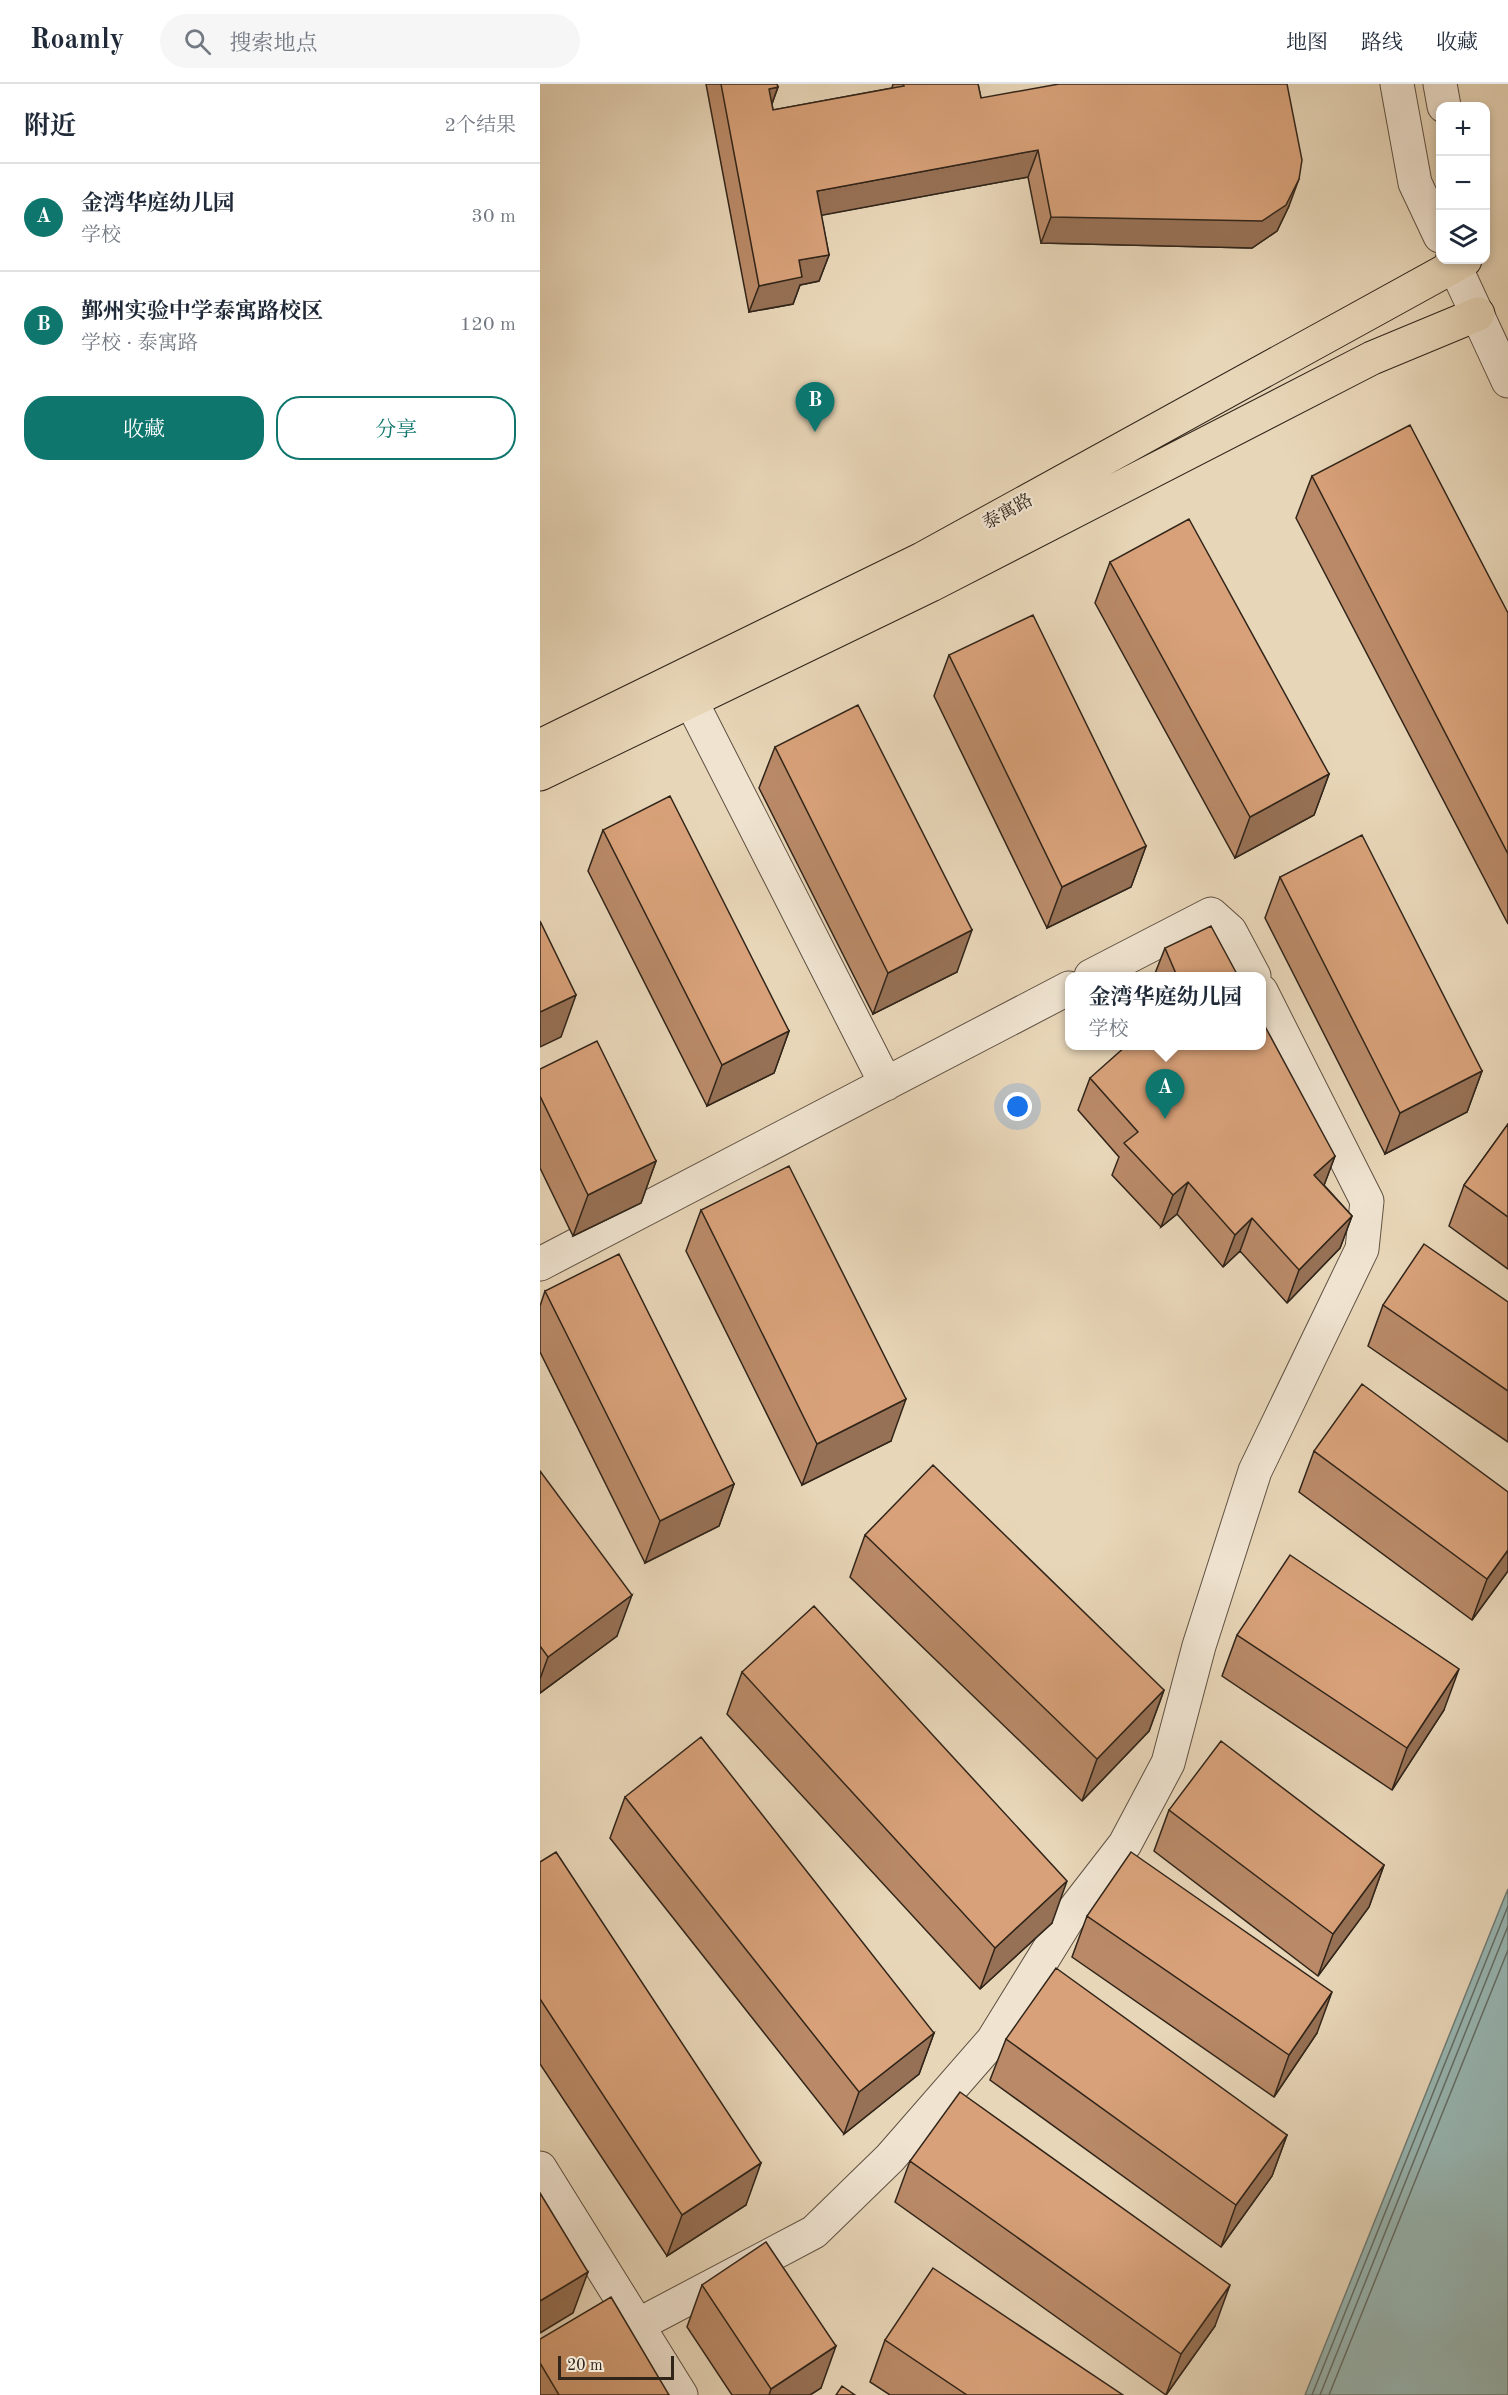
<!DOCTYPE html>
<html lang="zh">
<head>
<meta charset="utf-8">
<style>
  :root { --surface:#fff; --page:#f6f6f7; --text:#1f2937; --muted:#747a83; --line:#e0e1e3; --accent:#0f766e }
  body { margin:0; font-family:"Old Standard TT","Noto Serif SC",serif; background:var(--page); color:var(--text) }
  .controls { position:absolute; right:18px; top:18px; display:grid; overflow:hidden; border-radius:12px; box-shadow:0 3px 9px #0003 }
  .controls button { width:54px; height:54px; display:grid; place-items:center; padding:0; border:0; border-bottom:2px solid var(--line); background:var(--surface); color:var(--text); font:30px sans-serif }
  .scale { position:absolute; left:18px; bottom:15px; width:116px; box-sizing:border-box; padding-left:6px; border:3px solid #31251a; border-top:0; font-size:16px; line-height:21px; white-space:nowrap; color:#31251a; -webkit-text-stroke:4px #f0e4d1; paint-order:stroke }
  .you { position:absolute; left:478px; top:1023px; width:21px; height:21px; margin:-15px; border:4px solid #fff; border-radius:50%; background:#1a73e8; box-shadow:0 0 0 9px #1a73e833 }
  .badge { display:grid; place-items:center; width:39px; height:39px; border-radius:50%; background:var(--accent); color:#fff; font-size:20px; font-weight:700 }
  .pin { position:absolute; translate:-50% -50px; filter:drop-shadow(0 2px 3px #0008) }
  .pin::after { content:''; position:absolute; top:32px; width:21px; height:18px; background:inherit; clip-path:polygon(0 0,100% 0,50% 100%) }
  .popup { position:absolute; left:525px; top:888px; width:201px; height:78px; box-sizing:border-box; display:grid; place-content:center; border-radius:12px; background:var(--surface); filter:drop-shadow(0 2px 4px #0005); font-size:20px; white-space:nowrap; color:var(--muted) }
  .popup b { font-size:22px; color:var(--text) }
  .popup::after { content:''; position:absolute; left:50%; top:100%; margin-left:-12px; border:12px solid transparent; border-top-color:var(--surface) }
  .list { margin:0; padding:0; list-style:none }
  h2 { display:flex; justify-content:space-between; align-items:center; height:78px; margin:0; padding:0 24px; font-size:26px }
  h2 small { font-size:20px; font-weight:400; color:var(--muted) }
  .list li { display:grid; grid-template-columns:39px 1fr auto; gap:18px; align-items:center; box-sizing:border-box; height:108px; padding:0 24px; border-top:2px solid var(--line) }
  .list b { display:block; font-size:22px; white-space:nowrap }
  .list p { margin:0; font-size:20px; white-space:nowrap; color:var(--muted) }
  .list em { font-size:20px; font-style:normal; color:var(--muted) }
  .actions { display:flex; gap:12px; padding:18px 24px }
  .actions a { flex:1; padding:14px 0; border:2px solid var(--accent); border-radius:24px; text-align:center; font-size:21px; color:var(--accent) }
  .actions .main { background:var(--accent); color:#fff }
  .icon { flex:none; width:33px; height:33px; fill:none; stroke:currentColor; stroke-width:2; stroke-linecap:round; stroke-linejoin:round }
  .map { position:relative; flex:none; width:968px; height:2311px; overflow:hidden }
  header { display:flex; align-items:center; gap:36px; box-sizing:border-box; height:84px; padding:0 30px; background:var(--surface); border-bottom:2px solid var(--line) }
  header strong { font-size:28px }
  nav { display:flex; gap:33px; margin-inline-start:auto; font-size:21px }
  .search { width:420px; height:54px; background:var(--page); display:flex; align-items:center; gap:15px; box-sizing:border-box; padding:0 21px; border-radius:33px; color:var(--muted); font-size:22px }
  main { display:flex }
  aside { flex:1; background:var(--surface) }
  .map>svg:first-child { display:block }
  .water { fill:#98b8b5; stroke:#6f7d77; stroke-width:1.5 }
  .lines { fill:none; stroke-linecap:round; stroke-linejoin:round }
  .shore { stroke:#646e68; stroke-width:1.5 }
  .minor-casing { stroke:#5f5142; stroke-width:35 }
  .major-casing { stroke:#31251a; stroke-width:35 }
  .minor { stroke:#f0e4d1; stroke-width:33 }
  .major { stroke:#e8d6b8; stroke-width:33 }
  .wall { fill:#ba8a68; stroke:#31251a; stroke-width:1.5 }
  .shaded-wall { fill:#977155; stroke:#31251a; stroke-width:1.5 }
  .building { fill:#d8a179; stroke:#31251a; stroke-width:1.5 }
  .labels { text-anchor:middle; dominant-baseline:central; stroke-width:4.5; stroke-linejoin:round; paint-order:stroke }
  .street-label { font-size:18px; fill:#31251a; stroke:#f0e4d1 }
</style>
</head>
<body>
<header>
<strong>Roamly</strong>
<div class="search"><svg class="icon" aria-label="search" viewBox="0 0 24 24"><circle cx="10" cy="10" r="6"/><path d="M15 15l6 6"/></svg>搜索地点</div>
<nav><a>地图</a><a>路线</a><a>收藏</a></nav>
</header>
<main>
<aside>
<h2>附近<small>2个结果</small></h2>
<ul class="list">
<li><span class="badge">A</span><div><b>金湾华庭幼儿园</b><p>学校</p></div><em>30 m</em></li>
<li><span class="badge">B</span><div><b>鄞州实验中学泰寓路校区</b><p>学校 · 泰寓路</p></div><em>120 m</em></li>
</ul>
<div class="actions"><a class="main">收藏</a><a>分享</a></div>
</aside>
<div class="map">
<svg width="968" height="2311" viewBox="0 0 968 2311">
  <rect width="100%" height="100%" fill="#e8d6b8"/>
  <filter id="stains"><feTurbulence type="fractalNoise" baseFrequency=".00333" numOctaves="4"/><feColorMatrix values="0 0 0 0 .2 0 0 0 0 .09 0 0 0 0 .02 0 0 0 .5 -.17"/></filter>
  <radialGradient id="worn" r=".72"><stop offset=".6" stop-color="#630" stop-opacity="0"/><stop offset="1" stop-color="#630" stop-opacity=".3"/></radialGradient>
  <path class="water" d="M 968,1805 L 968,2311 L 765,2311 L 963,1817 Z"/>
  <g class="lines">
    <path class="shore" d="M 772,2311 L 968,1822
      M 780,2311 L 968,1842
      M 789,2311 L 968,1866"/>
    <defs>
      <path id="minor" d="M 857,0 L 875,99 L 900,152
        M 900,0 L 904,22
        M 912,176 L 968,297
        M 151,617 L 346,1000
        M 551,892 L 671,830 L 690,847 L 714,892
        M 0,1180 L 529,904
        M 0,2084 L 141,2311
        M 98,2241 L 274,2148 L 350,2074 L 453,1956 L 530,1831 L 585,1760 L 628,1679 L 659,1562 L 715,1387 L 822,1165 L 827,1117 L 721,907"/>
      <path id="major" d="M 0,662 L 382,475 L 925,176
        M 0,690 L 391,501 L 832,274 L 938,230"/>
    </defs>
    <use href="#minor" class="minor-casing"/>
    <use href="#major" class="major-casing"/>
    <use href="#minor" class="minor"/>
    <use href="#major" class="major"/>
  </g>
  <path class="wall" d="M 166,0 L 237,0 L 238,3 L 232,20 L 233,26 L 352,4 L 353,0 L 438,0 L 441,14 L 749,122 L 737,147 L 712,164 L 501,159 L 488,93 L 281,131 L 289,171 L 279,197 L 260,201 L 253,220 L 209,228 Z
    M 772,392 L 968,529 L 968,840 L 756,434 Z
    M 570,478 L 789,690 L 774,731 L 695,774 L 555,519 Z
    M 409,571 L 606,762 L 591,803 L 507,844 L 394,612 Z
    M 235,663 L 417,888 L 333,930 L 219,704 Z
    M 63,746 L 249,947 L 234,989 L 167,1022 L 48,787 Z
    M 740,793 L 942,987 L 927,1028 L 845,1070 L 725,834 Z
    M 625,864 L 698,892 L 614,892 Z
    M 0,985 L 116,1077 L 101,1119 L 33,1152 L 0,1084 Z
    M 550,994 L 795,1072 L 784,1101 L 812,1132 L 800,1164 L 747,1219 L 700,1167 L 683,1183 L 637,1130 L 621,1143 L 572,1091 L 579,1073 L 538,1026 Z
    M 968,1040 L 968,1185 L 909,1142 L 924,1101 Z
    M 161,1126 L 351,1357 L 262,1401 L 146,1167 Z
    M 5,1207 L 194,1400 L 179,1442 L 105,1479 L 0,1268 L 0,1222 Z
    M 968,1218 L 968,1358 L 828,1262 L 843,1221 Z
    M 774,1367 L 968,1487 L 932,1536 L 759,1408 Z
    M 0,1387 L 77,1552 L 0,1609 Z
    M 325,1451 L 624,1606 L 609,1647 L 542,1717 L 310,1493 Z
    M 697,1551 L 904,1626 L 852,1706 L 682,1592 Z
    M 202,1588 L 512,1839 L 440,1905 L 187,1630 Z
    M 85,1713 L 394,1949 L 379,1990 L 304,2050 L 70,1754 Z
    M 629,1726 L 844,1781 L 829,1823 L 778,1892 L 614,1767 Z
    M 0,1778 L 206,2121 L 127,2172 L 0,1980 Z
    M 547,1832 L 777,1949 L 734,2013 L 532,1873 Z
    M 466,1955 L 747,2051 L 732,2092 L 681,2163 L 450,1996 Z
    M 370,2077 L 675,2242 L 626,2311 L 355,2118 Z
    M 162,2201 L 281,2304 L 270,2311 L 192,2311 L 147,2243 Z
    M 0,2255 L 129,2311 L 0,2311 Z
    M 345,2256 L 583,2311 L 350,2311 L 330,2298 Z"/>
  <path class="shaded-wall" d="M 238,3 L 228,30 L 229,5 Z
    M 498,66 L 488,93 L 267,134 L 277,107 Z
    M 759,95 L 749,122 L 737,147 L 712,164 L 501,159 L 511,133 Z
    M 289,171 L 279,197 L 260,201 L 253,220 L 209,228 L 219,202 L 259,176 Z
    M 789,690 L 774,731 L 695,774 L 710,733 Z
    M 606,762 L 591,803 L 507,844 L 522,803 Z
    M 432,846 L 417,888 L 333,930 L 348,889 Z
    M 36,911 L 21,953 L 0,963 L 0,928 Z
    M 249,947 L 234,989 L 167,1022 L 182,981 Z
    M 942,987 L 927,1028 L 845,1070 L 860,1029 Z
    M 795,1072 L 783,1104 L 774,1091 Z
    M 116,1077 L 101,1119 L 33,1152 L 48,1111 Z
    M 648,1098 L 637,1130 L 621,1143 L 633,1111 Z
    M 812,1132 L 800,1164 L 747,1219 L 759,1186 Z
    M 712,1134 L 700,1167 L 683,1183 L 695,1151 Z
    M 366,1315 L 351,1357 L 262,1401 L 277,1360 Z
    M 194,1400 L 179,1442 L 105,1479 L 120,1437 Z
    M 968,1466 L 968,1487 L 932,1536 L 947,1495 Z
    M 92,1511 L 77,1552 L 0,1609 L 0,1595 L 8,1573 Z
    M 919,1585 L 904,1626 L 852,1706 L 867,1664 Z
    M 624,1606 L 609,1647 L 542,1717 L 557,1675 Z
    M 844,1781 L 829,1823 L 778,1892 L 793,1850 Z
    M 527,1797 L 512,1839 L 440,1905 L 455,1864 Z
    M 792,1908 L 777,1949 L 734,2013 L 749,1971 Z
    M 394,1949 L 379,1990 L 304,2050 L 319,2008 Z
    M 747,2051 L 732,2092 L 681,2163 L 696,2121 Z
    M 221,2079 L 206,2121 L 127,2172 L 142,2131 Z
    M 48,2188 L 33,2229 L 0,2249 L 0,2217 Z
    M 690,2201 L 675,2242 L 626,2311 L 641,2270 Z
    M 296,2262 L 281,2304 L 270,2311 L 229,2311 L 231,2305 Z"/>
  <path class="building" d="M 181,0 L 237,0 L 238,3 L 229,5 L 233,26 L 364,2 L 363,0 L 438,0 L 441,14 L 519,0 L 747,0 L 762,76 L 759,95 L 746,121 L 722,137 L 511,133 L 498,66 L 277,107 L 289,171 L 259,176 L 262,193 L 219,202 Z
    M 870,341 L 968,529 L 968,770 L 772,392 Z
    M 649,435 L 789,690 L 710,733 L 570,478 Z
    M 493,531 L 606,762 L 522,803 L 409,571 Z
    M 318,621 L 432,846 L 348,889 L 235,663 Z
    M 130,712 L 249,947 L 182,981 L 63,746 Z
    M 822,751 L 942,987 L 860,1029 L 740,793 Z
    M 0,837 L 36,911 L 0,928 Z
    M 671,842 L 698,892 L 637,892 L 625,864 Z
    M 721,935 L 795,1072 L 774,1091 L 812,1132 L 759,1186 L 712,1134 L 695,1151 L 648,1098 L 633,1111 L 584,1059 L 598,1048 L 550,994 L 586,962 L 721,962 Z
    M 57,957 L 116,1077 L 48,1111 L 0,1012 L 0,985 Z
    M 968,1040 L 968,1133 L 924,1101 Z
    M 249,1082 L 366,1315 L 277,1360 L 161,1126 Z
    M 884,1160 L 968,1218 L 968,1307 L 843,1221 Z
    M 79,1170 L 194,1400 L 120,1437 L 5,1207 Z
    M 822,1300 L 968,1408 L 968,1466 L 947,1495 L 774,1367 Z
    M 393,1381 L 624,1606 L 557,1675 L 325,1451 Z
    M 0,1387 L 92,1511 L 8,1573 L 0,1562 Z
    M 750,1471 L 919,1585 L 867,1664 L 697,1551 Z
    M 274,1522 L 527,1797 L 455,1864 L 202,1588 Z
    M 161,1653 L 394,1949 L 319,2008 L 85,1713 Z
    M 681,1657 L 844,1781 L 793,1850 L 629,1726 Z
    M 16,1768 L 221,2079 L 142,2131 L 0,1915 L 0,1778 Z
    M 591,1768 L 792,1908 L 749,1971 L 547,1832 Z
    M 516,1884 L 747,2051 L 696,2121 L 466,1955 Z
    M 420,2008 L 690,2201 L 641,2270 L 370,2077 Z
    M 0,2109 L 48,2188 L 0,2217 Z
    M 226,2158 L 296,2262 L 231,2305 L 162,2201 Z
    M 393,2184 L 583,2311 L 427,2311 L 345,2256 Z
    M 71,2213 L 129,2311 L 19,2311 L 0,2279 L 0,2255 Z
    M 302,2302 L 315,2311 L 296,2311 Z"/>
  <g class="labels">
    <g class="street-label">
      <text transform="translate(468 428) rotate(-29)">泰寓路</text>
    </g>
  </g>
  <rect width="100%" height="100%" filter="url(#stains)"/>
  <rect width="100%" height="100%" fill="url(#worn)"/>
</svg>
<div class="controls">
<button>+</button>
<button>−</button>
<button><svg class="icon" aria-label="layers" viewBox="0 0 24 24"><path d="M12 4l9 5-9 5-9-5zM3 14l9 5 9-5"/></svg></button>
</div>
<div class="scale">20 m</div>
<div class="you"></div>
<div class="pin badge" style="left:625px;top:1035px">A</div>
<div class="popup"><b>金湾华庭幼儿园</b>学校</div>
<div class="pin badge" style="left:275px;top:348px">B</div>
</div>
</main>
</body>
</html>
